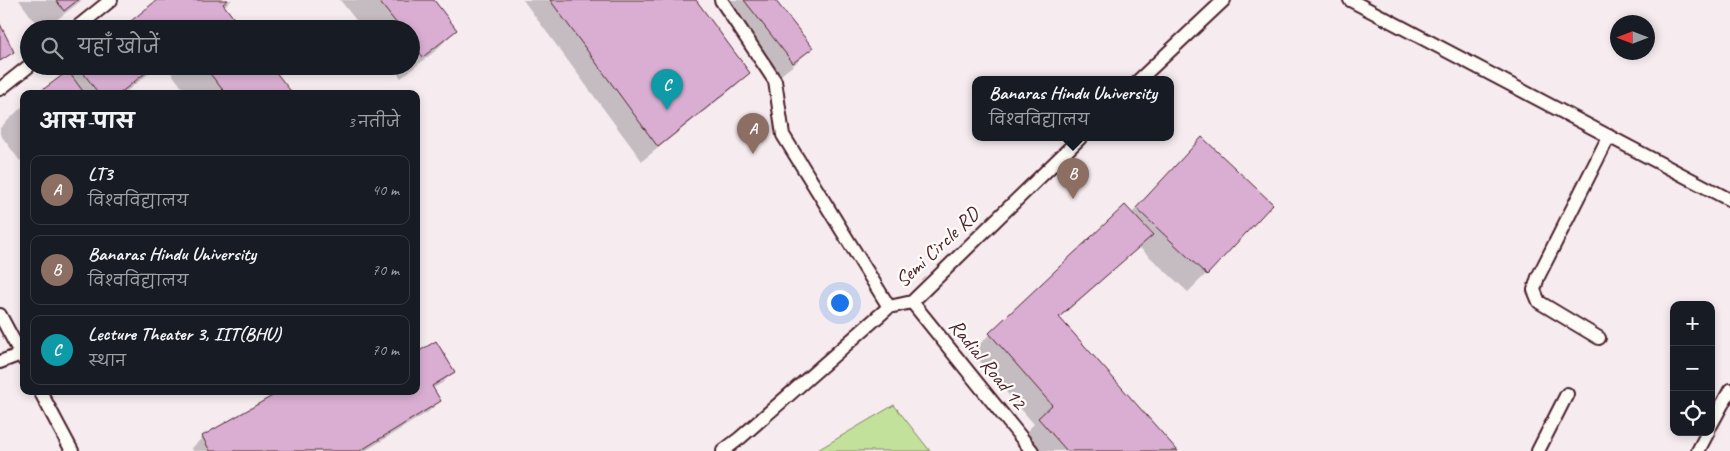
<!DOCTYPE html>
<html lang="hi">
<head>
<meta charset="utf-8">
<style>
  :root { --surface:#171b24; --page:#242831; --text:#f1f3f6; --muted:#9ea1a6; --line:#363941; --accent:#db2777 }
  body { margin:0; font-family:Caveat,"Playpen Sans Deva",sans-serif; background:var(--page); color:var(--text) }
  .controls { position:absolute; right:15px; bottom:15px; display:grid; overflow:hidden; border-radius:10px; box-shadow:0 2px 8px #0003 }
  .controls button { width:45px; height:45px; display:grid; place-items:center; padding:0; border:0; border-bottom:1px solid var(--line); background:var(--surface); color:var(--text); font:25px sans-serif }
  .compass { position:absolute; left:1610px; top:15px; width:45px; height:45px; border-radius:50%; background:var(--surface); box-shadow:0 2px 8px #0003; rotate:270deg }
  .you { position:absolute; left:839px; top:302px; width:18px; height:18px; margin:-12px; border:4px solid #fff; border-radius:50%; background:#1a73e8; box-shadow:0 0 0 8px #1a73e833 }
  .badge { display:grid; place-items:center; width:32px; height:32px; border-radius:50%; background:var(--accent); color:#fff; font-size:16px; font-weight:700 }
  .pin { position:absolute; translate:-50% -41px; filter:drop-shadow(0 1px 2px #0008) }
  .pin::after { content:''; position:absolute; top:26px; width:18px; height:15px; background:inherit; clip-path:polygon(0 0,100% 0,50% 100%) }
  .popup { position:absolute; left:972px; top:76px; width:202px; height:65px; box-sizing:border-box; display:grid; place-content:center; border-radius:10px; background:var(--surface); filter:drop-shadow(0 1px 4px #0005); font-size:16px; white-space:nowrap; color:var(--muted) }
  .popup b { font-size:19px; color:var(--text) }
  .popup::after { content:''; position:absolute; left:50%; top:100%; margin-left:-10px; border:10px solid transparent; border-top-color:var(--surface) }
  .list { margin:0; padding:0; list-style:none }
  h2 { display:flex; justify-content:space-between; align-items:center; height:65px; margin:0; padding:0 20px; font-size:21px }
  h2 small { font-size:16px; font-weight:400; color:var(--muted) }
  .list li { display:grid; grid-template-columns:32px 1fr auto; gap:15px; align-items:center; box-sizing:border-box; height:70px; margin:0 10px 10px; padding:0 10px; border:1px solid var(--line); border-radius:10px }
  .list b { display:block; font-size:19px; white-space:nowrap }
  .list p { margin:0; font-size:16px; white-space:nowrap; color:var(--muted) }
  .list em { font-size:16px; font-style:normal; color:var(--muted) }
  .icon { flex:none; width:28px; height:28px; fill:none; stroke:currentColor; stroke-width:2; stroke-linecap:round; stroke-linejoin:round }
  .map { position:relative; flex:none; width:1730px; height:451px; overflow:hidden }
  .search { position:absolute; background:var(--surface); box-shadow:0 2px 8px #0003; left:20px; top:20px; width:400px; height:55px; display:flex; align-items:center; gap:12px; box-sizing:border-box; padding:0 18px; border-radius:28px; color:var(--muted); font-size:19px }
  .panel { position:absolute; background:var(--surface); box-shadow:0 2px 8px #0003; left:20px; top:90px; width:400px; height:305px; border-radius:10px }
  .map>svg:first-child { display:block }
  .green { fill:#c2e29b; stroke:#868063 }
  .shadow { fill:#0003 }
  .building { fill:#d9aed2; stroke:#4a1f2b }
  .lines { fill:none; stroke-linecap:round; stroke-linejoin:round }
  .service-casing { stroke:#4a1f2b; stroke-width:16 }
  .service { stroke:#fdfcf7; stroke-width:12 }
  .labels { text-anchor:middle; dominant-baseline:central; stroke-width:4.5; stroke-linejoin:round; paint-order:stroke }
  .street-label { font-size:21px; fill:#4a1f2b; stroke:#fdfcf7 }
</style>
</head>
<body>
<div class="map">
<svg width="1730" height="451" viewBox="0 0 1730 451">
  <rect width="100%" height="100%" fill="#f6ecf0"/>
  <filter id="ink" filterUnits="userSpaceOnUse"><feTurbulence type="fractalNoise" baseFrequency=".02" numOctaves="2"/><feDisplacementMap in="SourceGraphic" scale="10" xChannelSelector="R" yChannelSelector="G"/><feConvolveMatrix kernelMatrix="1 2 1 2 8 2 1 2 1" color-interpolation-filters="sRGB"/></filter>
  <g filter="url(#ink)">
    <path class="green" d="M 894,405 L 930,451 L 816,451 Z"/>
    <path class="shadow" d="M 19,0 L 82,0 L 45,29 L 40,29 Z
      M 159,0 L 232,0 L 223,7 Z
      M 340,0 L 432,0 L 456,30 L 434,52 L 401,78 L 392,66 L 411,66 L 411,29 L 363,29 Z
      M 523,0 L 695,0 L 748,73 L 733,88 L 642,161 Z
      M 716,0 L 773,0 L 812,47 L 796,63 L 777,78 Z
      M 76,66 L 158,66 L 123,94 L 39,94 L 68,74 Z
      M 166,66 L 270,66 L 291,94 L 187,94 Z
      M 24,105 L 24,158 L 20,161 L 0,134 L 0,128 Z
      M 1202,139 L 1206,274 L 1188,292 L 1139,247 L 1059,318 L 1177,451 L 1032,451 L 1020,438 L 1034,424 L 972,352 L 990,334 L 1131,214 Z
      M 454,372 L 442,383 L 432,389 L 440,401 L 428,412 L 365,451 L 193,451 L 192,448 L 203,437 L 416,391 Z"/>
    <path class="building" d="M 56,0 L 78,0 L 64,11 Z
      M 157,0 L 228,0 L 223,4 L 242,29 L 121,29 Z
      M 378,0 L 434,0 L 457,30 L 423,57 L 411,42 L 411,29 L 401,29 Z
      M 550,0 L 696,0 L 750,73 L 658,147 Z
      M 744,0 L 775,0 L 813,48 L 793,63 Z
      M 0,24 L 14,52 L 0,61 Z
      M 78,66 L 154,66 L 119,94 L 99,94 Z
      M 204,66 L 271,66 L 293,94 L 226,94 Z
      M 68,71 L 85,94 L 37,94 Z
      M 1202,137 L 1273,204 L 1207,275 L 1136,208 Z
      M 1125,205 L 1153,235 L 1059,317 L 1178,451 L 1067,451 L 1038,418 L 1052,405 L 989,333 Z
      M 436,341 L 455,372 L 432,386 L 441,401 L 360,451 L 210,451 L 202,436 L 281,391 L 416,391 L 416,353 Z"/>
    <g class="lines">
      <defs>
        <path id="service" d="M 721,0 L 775,81 L 783,135 L 889,307
          M 1350,0 L 1730,200
          M 75,29 L 111,0
          M 1139,80 L 1224,0
          M 0,89 L 29,66
          M 912,302 L 1032,451
          M 0,315 L 24,360
          M 1599,338 L 1539,302 L 1534,290 L 1538,277 L 1609,136
          M 0,362 L 21,354
          M 40,391 L 72,451
          M 1711,425 L 1730,390
          M 723,451 L 740,438 L 889,307 L 912,302 L 1080,138
          M 1538,451 L 1567,394
          M 1698,451 L 1708,432"/>
      </defs>
      <use href="#service" class="service-casing"/>
      <use href="#service" class="service"/>
    </g>
  </g>
  <g class="labels">
    <g class="street-label">
      <text transform="translate(937 247) rotate(-43)">Semi Circle RD</text>
      <text transform="translate(988 364) rotate(51)">Radial Road 12</text>
    </g>
  </g>
</svg>
<div class="controls">
<button>+</button>
<button>−</button>
<button><svg class="icon" aria-label="locate" viewBox="0 0 24 24"><circle cx="12" cy="12" r="6"/><path d="M12 2v4M12 18v4M2 12h4M18 12h4"/></svg></button>
</div>
<svg class="compass" viewBox="-18 -18 36 36"><path d="M0-13l5 13h-10z" fill="#e53935"/><path d="M0 13l5-13h-10z" fill="#9ea1a6"/></svg>
<div class="you"></div>
<div class="pin badge" style="left:753px;top:154px;background:#8d6e63">A</div>
<div class="pin badge" style="left:1073px;top:199px;background:#8d6e63">B</div>
<div class="popup"><b>Banaras Hindu University</b>विश्वविद्यालय</div>
<div class="pin badge" style="left:667px;top:110px;background:#0f9aa8">C</div>
<div class="search"><svg class="icon" aria-label="search" viewBox="0 0 24 24"><circle cx="10" cy="10" r="6"/><path d="M15 15l6 6"/></svg>यहाँ खोजें</div>
<section class="panel">
<h2>आस-पास<small>3 नतीजे</small></h2>
<ul class="list">
<li><span class="badge" style="background:#8d6e63">A</span><div><b>LT3</b><p>विश्वविद्यालय</p></div><em>40 m</em></li>
<li><span class="badge" style="background:#8d6e63">B</span><div><b>Banaras Hindu University</b><p>विश्वविद्यालय</p></div><em>70 m</em></li>
<li><span class="badge" style="background:#0f9aa8">C</span><div><b>Lecture Theater 3, IIT(BHU)</b><p>स्थान</p></div><em>70 m</em></li>
</ul>
</section>
</div>
</body>
</html>
